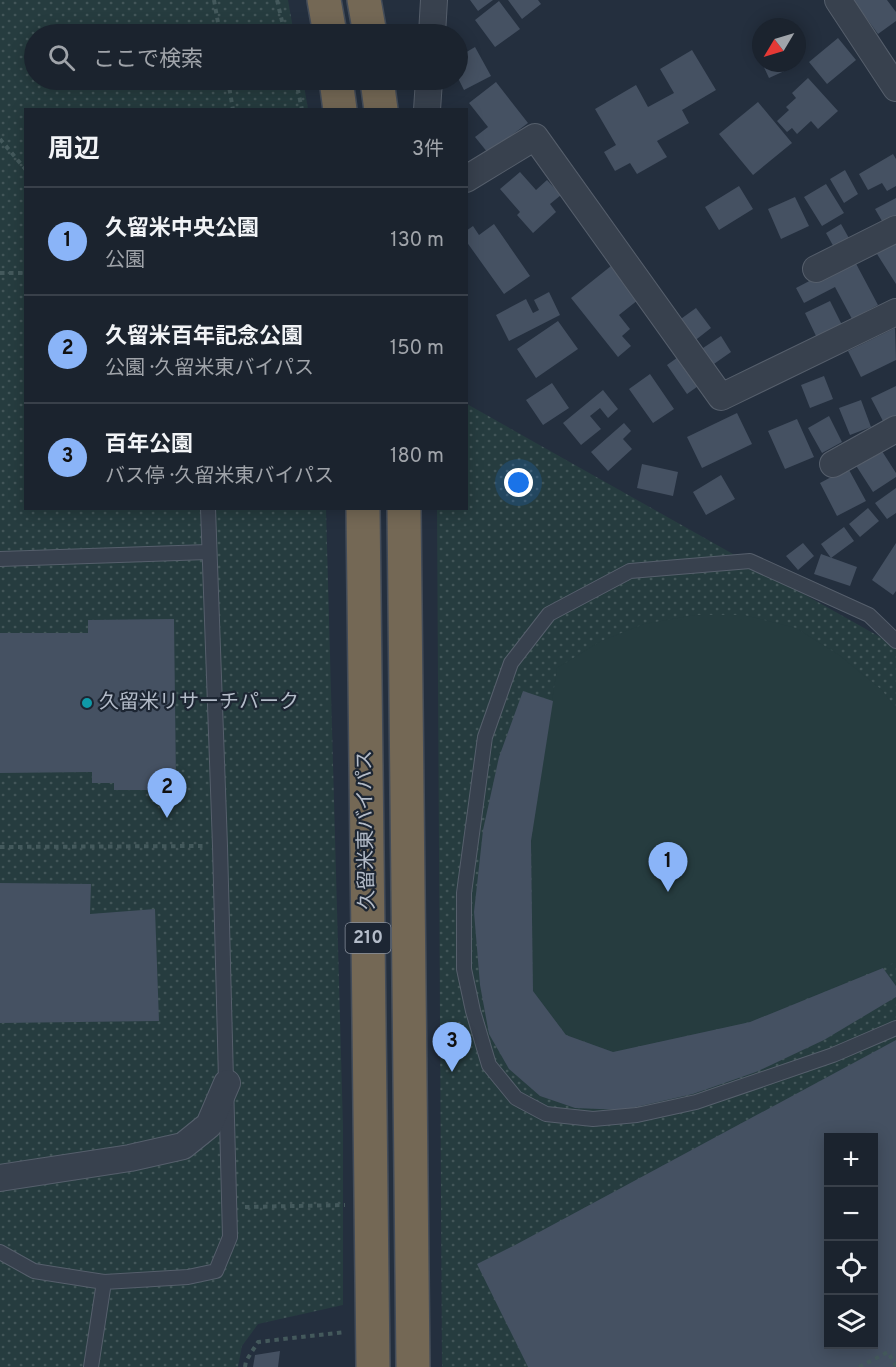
<!DOCTYPE html>
<html lang="ja">
<head>
<meta charset="utf-8">
<style>
  :root { --surface:#1b232e; --page:#242b36; --text:#f1f3f6; --muted:#a0a4aa; --line:#39404a; --accent:#8ab4f8 }
  body { margin:0; font-family:Overpass,"Noto Sans JP",sans-serif; background:var(--page); color:var(--text) }
  .controls { position:absolute; right:18px; bottom:18px; display:grid; overflow:hidden; border-radius:0px; box-shadow:0 3px 15px #0003 }
  .controls button { width:54px; height:54px; display:grid; place-items:center; padding:0; border:0; border-bottom:2px solid var(--line); background:var(--surface); color:var(--text); font:30px sans-serif }
  .compass { position:absolute; left:752px; top:18px; width:54px; height:54px; border-radius:50%; background:var(--surface); box-shadow:0 3px 15px #0003; rotate:232deg }
  .you { position:absolute; left:519px; top:483px; width:21px; height:21px; margin:-15px; border:4px solid #fff; border-radius:50%; background:#1a73e8; box-shadow:0 0 0 9px #1a73e833 }
  .badge { display:grid; place-items:center; width:39px; height:39px; border-radius:50%; background:var(--accent); color:#111; font-size:20px; font-weight:700 }
  .pin { position:absolute; translate:-50% -50px; filter:drop-shadow(0 2px 3px #0008) }
  .pin::after { content:''; position:absolute; top:32px; width:21px; height:18px; background:inherit; clip-path:polygon(0 0,100% 0,50% 100%) }
  .list { margin:0; padding:0; list-style:none }
  h2 { display:flex; justify-content:space-between; align-items:center; height:78px; margin:0; padding:0 24px; font-size:26px }
  h2 small { font-size:20px; font-weight:400; color:var(--muted) }
  .list li { display:grid; grid-template-columns:39px 1fr auto; gap:18px; align-items:center; box-sizing:border-box; height:108px; padding:0 24px; border-top:2px solid var(--line) }
  .list b { display:block; font-size:22px; white-space:nowrap }
  .list p { margin:0; font-size:20px; white-space:nowrap; color:var(--muted) }
  .list em { font-size:20px; font-style:normal; color:var(--muted) }
  .icon { flex:none; width:33px; height:33px; fill:none; stroke:currentColor; stroke-width:2; stroke-linecap:round; stroke-linejoin:round }
  .map { position:relative; flex:none; width:896px; height:1367px; overflow:hidden }
  .search { position:absolute; background:var(--surface); box-shadow:0 3px 15px #0003; left:24px; top:24px; width:444px; height:66px; display:flex; align-items:center; gap:15px; box-sizing:border-box; padding:0 21px; border-radius:33px; color:var(--muted); font-size:22px }
  .panel { position:absolute; background:var(--surface); box-shadow:0 3px 15px #0003; left:24px; top:108px; width:444px; height:402px; border-radius:0px }
  .map>svg:first-child { display:block }
  .grass { fill:url(#grass-dots); fill-rule:evenodd }
  .garden { fill:#263c3f }
  .building { fill:#455162; fill-rule:evenodd }
  .lines { fill:none; stroke-linecap:round; stroke-linejoin:round }
  .lane-casing { stroke:#565f6c; stroke-width:16 }
  .street-casing { stroke:#565f6c; stroke-width:28 }
  .highway-casing { stroke:#434c59; stroke-width:36 }
  .path { stroke:#44595c; stroke-width:4; stroke-dasharray:4.5 4.5; stroke-linecap:butt }
  .lane { stroke:#38414e; stroke-width:14 }
  .street { stroke:#38414e; stroke-width:26 }
  .highway { stroke:#746855; stroke-width:33 }
  .culture-dot { fill:#0f9aa8; stroke:#1d2633; stroke-width:2 }
  .labels { text-anchor:middle; dominant-baseline:central; stroke-width:4.5; stroke-linejoin:round; paint-order:stroke }
  .shield { fill:#1d2633; stroke:#878f9c; stroke-width:1.5 }
  .shield-label { font-size:18px; font-weight:bold; fill:#b4bcc9 }
  .poi-label { font-size:20px; fill:#b4bcc9; stroke:#1d2633; text-anchor:start }
  .street-label { font-size:20px; fill:#b4bcc9; stroke:#1d2633 }
</style>
</head>
<body>
<div class="map">
<svg width="896" height="1367" viewBox="0 0 896 1367">
  <defs>
    <pattern id="grass-dots" width="8" height="8" patternUnits="userSpaceOnUse" patternTransform="scale(1.5)"><rect width="8" height="8" fill="#263c3f"/><path d="M2 2h.1M6 6h.1" fill="none" stroke="#435659" stroke-width="1.8" stroke-linecap="round"/></pattern>
  </defs>
  <rect width="100%" height="100%" fill="#242f3e"/>
  <path class="grass" d="M 0,0 L 288,0 L 294,34 L 34,34 L 34,80 L 303,80 L 308,109 L 26,110 L 26,508 L 326,509 L 343,1127 L 343,1305 L 258,1324 L 242,1346 L 238,1367 L 0,1367 Z
    M 467,404 L 896,646 L 896,1367 L 442,1367 L 437,509 L 466,508 ZM 828,1138 L 874,1138 L 874,1344 L 828,1344 Z"/>
  <path class="garden" d="M 695,615 L 744,615 L 796,628 L 839,655 L 882,690 L 896,709 L 896,962 L 750,1022 L 613,1052 L 566,1035 L 533,991 L 531,841 L 557,668 L 601,641 L 644,624 Z"/>
  <path class="building" d="M 470,0 L 493,0 L 478,11 Z
    M 508,0 L 538,0 L 541,4 L 522,19 Z
    M 853,0 L 887,0 L 896,12 L 896,21 L 878,34 Z
    M 499,1 L 520,29 L 495,47 L 475,20 Z
    M 838,38 L 856,60 L 827,84 L 809,62 Z
    M 475,47 L 491,76 L 464,90 L 458,78 L 458,57 Z
    M 692,50 L 716,90 L 682,110 L 689,123 L 657,141 L 667,157 L 637,174 L 630,163 L 615,171 L 604,152 L 616,145 L 595,109 L 636,85 L 648,107 L 674,93 L 660,69 Z
    M 762,63 L 788,63 L 791,68 L 769,78 Z
    M 808,78 L 838,111 L 818,129 L 811,121 L 797,134 L 792,128 L 787,132 L 777,121 L 789,110 L 786,107 L 796,98 L 792,93 Z
    M 496,82 L 528,123 L 488,153 L 475,137 L 488,127 L 469,103 Z
    M 758,102 L 792,143 L 753,175 L 719,134 Z
    M 893,154 L 896,159 L 896,186 L 887,191 L 882,183 L 868,190 L 859,174 Z
    M 845,170 L 858,194 L 844,203 L 830,179 Z
    M 520,172 L 536,190 L 547,180 L 561,195 L 550,204 L 556,212 L 533,233 L 517,215 L 520,212 L 500,189 Z
    M 826,184 L 844,213 L 822,226 L 804,197 Z
    M 739,186 L 753,209 L 719,230 L 705,207 Z
    M 795,197 L 809,226 L 781,239 L 768,209 Z
    M 896,198 L 896,229 L 889,233 L 875,209 Z
    M 494,224 L 530,276 L 504,294 L 466,241 L 466,231 L 473,226 L 479,235 Z
    M 841,224 L 850,240 L 835,249 L 826,233 Z
    M 896,242 L 896,284 L 877,254 Z
    M 853,258 L 878,305 L 852,319 L 835,287 L 804,303 L 796,288 Z
    M 611,266 L 638,300 L 619,315 L 630,329 L 622,336 L 631,346 L 618,357 L 571,298 Z
    M 549,292 L 560,315 L 509,341 L 496,315 L 526,299 L 533,313 L 539,310 L 534,300 Z
    M 830,301 L 842,325 L 817,338 L 805,313 Z
    M 696,308 L 711,328 L 693,342 L 678,321 Z
    M 558,321 L 578,349 L 536,378 L 517,349 Z
    M 895,328 L 896,360 L 861,377 L 848,351 Z
    M 721,336 L 731,352 L 711,366 L 700,350 Z
    M 681,355 L 701,384 L 687,394 L 667,365 Z
    M 650,374 L 674,409 L 653,423 L 629,389 Z
    M 824,376 L 833,399 L 810,408 L 801,385 Z
    M 552,383 L 569,408 L 543,425 L 526,400 Z
    M 896,386 L 896,417 L 884,423 L 871,398 Z
    M 603,390 L 618,409 L 608,418 L 600,408 L 590,416 L 601,429 L 581,445 L 563,423 Z
    M 861,400 L 871,427 L 850,435 L 839,408 Z
    M 737,413 L 752,444 L 702,468 L 687,437 Z
    M 829,416 L 842,442 L 822,453 L 808,428 Z
    M 797,419 L 814,457 L 785,469 L 768,431 Z
    M 624,423 L 631,431 L 623,439 L 632,449 L 608,471 L 591,452 Z
    M 880,448 L 896,473 L 896,477 L 873,492 L 855,464 Z
    M 642,464 L 678,472 L 673,496 L 637,488 Z
    M 848,468 L 866,501 L 837,516 L 820,483 Z
    M 721,475 L 735,499 L 706,515 L 693,492 Z
    M 896,488 L 896,513 L 887,519 L 875,503 Z
    M 868,508 L 879,521 L 860,537 L 849,524 Z
    M 844,527 L 854,541 L 831,558 L 821,544 Z
    M 803,543 L 814,556 L 798,570 L 786,556 Z
    M 896,543 L 896,591 L 893,595 L 872,580 Z
    M 821,554 L 857,567 L 850,586 L 814,574 Z
    M 174,619 L 176,780 L 155,781 L 156,790 L 114,790 L 114,783 L 92,783 L 92,772 L 0,773 L 0,633 L 88,633 L 88,620 Z
    M 523,691 L 553,701 L 531,841 L 533,991 L 566,1035 L 613,1052 L 750,1022 L 883,968 L 896,986 L 896,997 L 824,1040 L 756,1072 L 693,1094 L 623,1110 L 575,1108 L 540,1096 L 509,1069 L 489,1034 L 480,985 L 474,912 L 483,830 L 499,757 Z
    M 0,883 L 91,884 L 90,914 L 155,909 L 159,1021 L 0,1023 Z
    M 896,1040 L 896,1367 L 528,1367 L 477,1264 L 517,1244 ZM 828,1138 L 874,1138 L 874,1344 L 828,1344 Z
    M 280,1351 L 278,1367 L 253,1367 L 255,1355 Z"/>
  <g class="lines">
    <defs>
      <path id="lane" d="M 0,559 L 208,552
        M 896,641 L 869,615 L 750,561 L 630,571 L 549,614 L 511,663 L 485,737 L 464,893 L 464,969 L 473,1011 L 489,1065 L 516,1098 L 546,1114 L 593,1119 L 637,1115 L 696,1102 L 833,1055 L 896,1028
        M 0,1252 L 34,1271 L 104,1282 L 188,1277 L 216,1271 L 230,1237 L 220,846 L 208,508
        M 91,1367 L 104,1282"/>
      <path id="street" d="M 838,0 L 896,88
        M 432,34 L 434,0
        M 427,110 L 429,80
        M 466,179 L 535,137 L 721,397 L 896,312
        M 816,269 L 896,229
        M 833,464 L 896,429
        M 0,1178 L 130,1158 L 183,1146 L 209,1125 L 227,1083"/>
      <path id="highway" d="M 324,0 L 330,34
        M 364,0 L 370,34
        M 336,80 L 340,110
        M 377,80 L 381,110
        M 363,508 L 373,1367
        M 404,508 L 413,1367"/>
    </defs>
    <use href="#lane" class="lane-casing"/>
    <use href="#street" class="street-casing"/>
    <use href="#highway" class="highway-casing"/>
    <path class="path" d="M 214,0 L 220,34
      M 277,0 L 285,34
      M 228,80 L 233,110
      M 296,80 L 302,110
      M 0,139 L 26,170
      M 0,273 L 26,273
      M 0,847 L 203,846
      M 245,1207 L 345,1205
      M 245,1367 L 246,1361 L 258,1342 L 345,1332
      M 859,1367 L 888,1352 L 896,1366"/>
    <use href="#lane" class="lane"/>
    <use href="#street" class="street"/>
    <use href="#highway" class="highway"/>
  </g>
  <circle class="culture-dot" cx="87" cy="703" r="6"/>
  <g class="labels">
    <rect class="shield" x="345.5" y="923" width="45" height="30" rx="4.5"/>
    <g class="shield-label">
      <text x="368" y="938">210</text>
    </g>
    <g class="poi-label">
      <text x="99" y="703">久留米リサーチパーク</text>
    </g>
    <g class="street-label">
      <text transform="translate(367 830) rotate(-91)">久留米東バイパス</text>
    </g>
  </g>
</svg>
<div class="controls">
<button>+</button>
<button>−</button>
<button><svg class="icon" aria-label="locate" viewBox="0 0 24 24"><circle cx="12" cy="12" r="6"/><path d="M12 2v4M12 18v4M2 12h4M18 12h4"/></svg></button>
<button><svg class="icon" aria-label="layers" viewBox="0 0 24 24"><path d="M12 4l9 5-9 5-9-5zM3 14l9 5 9-5"/></svg></button>
</div>
<svg class="compass" viewBox="-18 -18 36 36"><path d="M0-13l5 13h-10z" fill="#e53935"/><path d="M0 13l5-13h-10z" fill="#a0a4aa"/></svg>
<div class="you"></div>
<div class="pin badge" style="left:668px;top:892px">1</div>
<div class="pin badge" style="left:167px;top:818px">2</div>
<div class="pin badge" style="left:452px;top:1072px">3</div>
<div class="search"><svg class="icon" aria-label="search" viewBox="0 0 24 24"><circle cx="10" cy="10" r="6"/><path d="M15 15l6 6"/></svg>ここで検索</div>
<section class="panel">
<h2>周辺<small>3件</small></h2>
<ul class="list">
<li><span class="badge">1</span><div><b>久留米中央公園</b><p>公園</p></div><em>130 m</em></li>
<li><span class="badge">2</span><div><b>久留米百年記念公園</b><p>公園 · 久留米東バイパス</p></div><em>150 m</em></li>
<li><span class="badge">3</span><div><b>百年公園</b><p>バス停 · 久留米東バイパス</p></div><em>180 m</em></li>
</ul>
</section>
</div>
</body>
</html>
